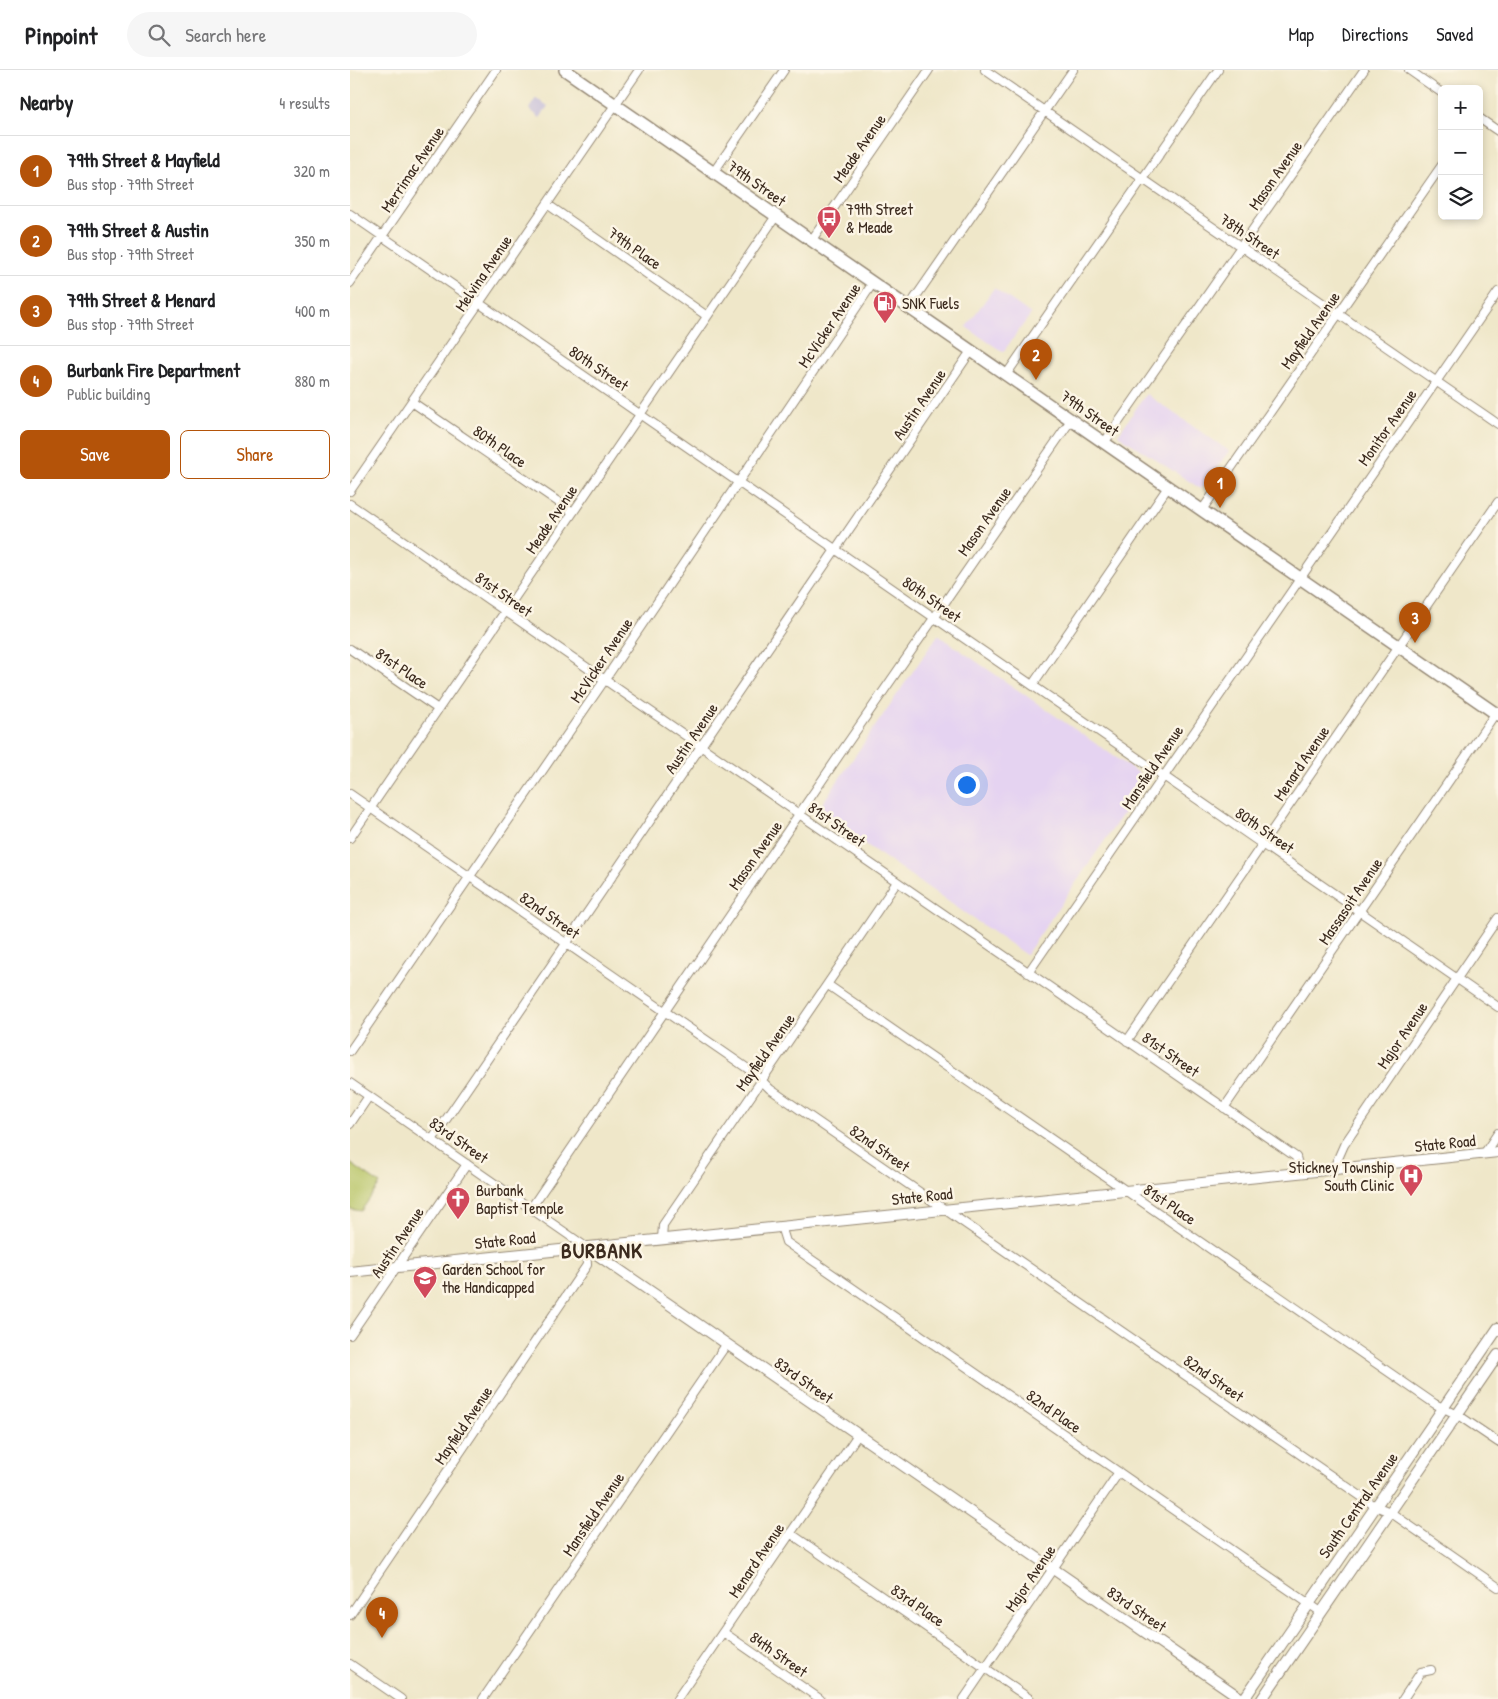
<!DOCTYPE html>
<html lang="en">
<head>
<meta charset="utf-8">
<style>
  :root { --surface:#fff; --page:#f6f6f6; --text:#202124; --muted:#757577; --line:#e0e0e0; --accent:#b45309 }
  body { margin:0; font-family:"Patrick Hand",sans-serif; background:var(--page); color:var(--text) }
  .controls { position:absolute; right:15px; top:15px; display:grid; overflow:hidden; border-radius:8px; box-shadow:0 2px 8px #0003 }
  .controls button { width:45px; height:45px; display:grid; place-items:center; padding:0; border:0; border-bottom:1px solid var(--line); background:var(--surface); color:var(--text); font:25px sans-serif }
  .you { position:absolute; left:616px; top:714px; width:18px; height:18px; margin:-12px; border:4px solid #fff; border-radius:50%; background:#1a73e8; box-shadow:0 0 0 8px #1a73e833 }
  .badge { display:grid; place-items:center; width:32px; height:32px; border-radius:50%; background:var(--accent); color:#fff; font-size:16px; font-weight:700 }
  .pin { position:absolute; translate:-50% -41px; filter:drop-shadow(0 1px 2px #0008) }
  .pin::after { content:''; position:absolute; top:26px; width:18px; height:15px; background:inherit; clip-path:polygon(0 0,100% 0,50% 100%) }
  .list { margin:0; padding:0; list-style:none }
  h2 { display:flex; justify-content:space-between; align-items:center; height:65px; margin:0; padding:0 20px; font-size:21px }
  h2 small { font-size:16px; font-weight:400; color:var(--muted) }
  .list li { display:grid; grid-template-columns:32px 1fr auto; gap:15px; align-items:center; box-sizing:border-box; height:70px; padding:0 20px; border-top:1px solid var(--line) }
  .list b { display:block; font-size:19px; white-space:nowrap }
  .list p { margin:0; font-size:16px; white-space:nowrap; color:var(--muted) }
  .list em { font-size:16px; font-style:normal; color:var(--muted) }
  .actions { display:flex; gap:10px; padding:15px 20px }
  .actions a { flex:1; padding:11px 0; border:1px solid var(--accent); border-radius:8px; text-align:center; font-size:18px; color:var(--accent) }
  .actions .main { background:var(--accent); color:#fff }
  .icon { flex:none; width:28px; height:28px; fill:none; stroke:currentColor; stroke-width:2; stroke-linecap:round; stroke-linejoin:round }
  .map { position:relative; flex:none; width:1148px; height:1629px; overflow:hidden }
  header { display:flex; align-items:center; gap:30px; box-sizing:border-box; height:70px; padding:0 25px; background:var(--surface); border-bottom:1px solid var(--line) }
  header strong { font-size:24px }
  nav { display:flex; gap:28px; margin-inline-start:auto; font-size:18px }
  .search { width:350px; height:45px; background:var(--page); display:flex; align-items:center; gap:12px; box-sizing:border-box; padding:0 18px; border-radius:28px; color:var(--muted); font-size:19px }
  main { display:flex }
  aside { flex:1; background:var(--surface) }
  .map>svg:first-child { display:block }
  .built { fill:#e5d3f1 }
  .industrial { fill:#c7c0d9 }
  .green { fill:#b7c567; stroke:#797842 }
  .lines { fill:none; stroke-linecap:round; stroke-linejoin:round }
  .minor-casing { stroke:#958874; stroke-width:10 }
  .tertiary-casing { stroke:#958874; stroke-width:12 }
  .secondary-casing { stroke:#958874; stroke-width:14 }
  .minor { stroke:#fff; stroke-width:8 }
  .tertiary { stroke:#fff; stroke-width:10 }
  .secondary { stroke:#fff; stroke-width:11 }
  .labels { text-anchor:middle; dominant-baseline:central; stroke-width:5; stroke-linejoin:round; paint-order:stroke }
  .street-label { font-size:16px; fill:#3b2a1e; stroke:#fcf5e5 }
  .poi-label { font-size:16px; fill:#3b2a1e; stroke:#fcf5e5; text-anchor:start }
  .district-label { font-size:21px; font-weight:bold; letter-spacing:1px; fill:#3b2a1e; stroke:#fcf5e5 }
</style>
</head>
<body>
<header>
<strong>Pinpoint</strong>
<div class="search"><svg class="icon" aria-label="search" viewBox="0 0 24 24"><circle cx="10" cy="10" r="6"/><path d="M15 15l6 6"/></svg>Search here</div>
<nav><a>Map</a><a>Directions</a><a>Saved</a></nav>
</header>
<main>
<aside>
<h2>Nearby<small>4 results</small></h2>
<ul class="list">
<li><span class="badge">1</span><div><b>79th Street &amp; Mayfield</b><p>Bus stop · 79th Street</p></div><em>320 m</em></li>
<li><span class="badge">2</span><div><b>79th Street &amp; Austin</b><p>Bus stop · 79th Street</p></div><em>350 m</em></li>
<li><span class="badge">3</span><div><b>79th Street &amp; Menard</b><p>Bus stop · 79th Street</p></div><em>400 m</em></li>
<li><span class="badge">4</span><div><b>Burbank Fire Department</b><p>Public building</p></div><em>880 m</em></li>
</ul>
<div class="actions"><a class="main">Save</a><a>Share</a></div>
</aside>
<div class="map">
<svg width="1148" height="1629" viewBox="0 0 1148 1629">
  <rect width="100%" height="100%" fill="#fcf5e5"/>
  <filter id="ink" filterUnits="userSpaceOnUse"><feTurbulence type="fractalNoise" baseFrequency=".02" numOctaves="2"/><feDisplacementMap in="SourceGraphic" scale="10" xChannelSelector="R" yChannelSelector="G"/><feConvolveMatrix kernelMatrix="1 2 1 2 8 2 1 2 1" color-interpolation-filters="sRGB"/></filter>
  <filter id="wash" filterUnits="userSpaceOnUse"><feTurbulence type="fractalNoise" baseFrequency=".0096" numOctaves="4" result="noise"/><feDisplacementMap in="SourceGraphic" scale="20" xChannelSelector="R" yChannelSelector="G"/><feGaussianBlur stdDeviation="1.12" result="paint"/><feColorMatrix in="noise" values="0 0 0 0 0 0 0 0 0 0 0 0 0 0 0 0 0 1.4 0 .05"/><feComposite in="paint" operator="in"/></filter>
  <g filter="url(#wash)">
    <rect width="100%" height="100%" fill="#efe7c9"/>
    <path class="built" d="M 644,218 L 681,244 L 653,282 L 616,257 Z
      M 796,324 L 879,381 L 851,419 L 768,365 Z
      M 588,565 L 797,709 L 676,885 L 467,741 Z"/>
    <path class="industrial" d="M 186,28 L 198,36 L 190,48 L 179,39 Z"/>
    <path class="green" d="M 0,1093 L 30,1114 L 11,1141 L 0,1139 Z"/>
  </g>
  <g filter="url(#ink)">
    <g class="lines">
      <defs>
        <path id="minor" d="M 635,0 L 1148,354
          M 1059,0 L 1092,23
          M 1129,48 L 1148,61
          M 363,103 L 434,0
          M 197,134 L 357,246
          M 0,144 L 1148,937
          M 461,171 L 579,0
          M 0,213 L 146,0
          M 558,238 L 723,0
          M 656,305 L 868,0
          M 62,332 L 223,442
          M 754,373 L 1014,0
          M 0,421 L 289,0
          M 0,434 L 946,1087 L 950,1103
          M 852,440 L 1092,95
          M 0,579 L 88,639
          M 683,614 L 818,417
          M 0,724 L 404,1003 L 420,1019 L 1025,1436 L 1040,1442 L 1148,1517
          M 0,768 L 426,146
          M 678,903 L 1148,222
          M 478,915 L 1085,1334 L 1108,1345 L 1148,1372
          M 777,971 L 1148,432
          M 0,981 L 254,611 L 523,213
          M 0,1013 L 236,1177 L 237,1195 L 0,1545
          M 874,1038 L 1147,641
          M 0,1054 L 19,1026
          M 82,1070 L 621,281
          M 1134,1084 L 1148,1063
          M 983,1100 L 994,1075 L 1148,848
          M 181,1138 L 490,684 L 721,350
          M 431,1156 L 436,1172 L 971,1542
          M 312,1169 L 313,1155 L 547,812
          M 0,1265 L 117,1094
          M 440,1463 L 680,1629
          M 373,1562 L 470,1629
          M 0,1594 L 51,1629
          M 133,1629 L 376,1275
          M 327,1629 L 507,1366
          M 614,1629 L 769,1402
          M 1053,1629 L 1071,1602 L 1081,1600"/>
        <path id="tertiary" d="M 236,1177 L 892,1629
          M 0,1202 L 1148,1082
          M 894,1629 L 1148,1258
          M 912,1629 L 1148,1285"/>
        <path id="secondary" d="M 215,0 L 1148,645"/>
      </defs>
      <use href="#minor" class="minor-casing"/>
      <use href="#tertiary" class="tertiary-casing"/>
      <use href="#secondary" class="secondary-casing"/>
      <use href="#minor" class="minor"/>
      <use href="#tertiary" class="tertiary"/>
      <use href="#secondary" class="secondary"/>
    </g>
  </g>
  <defs>
    <symbol id="bus-pin" viewBox="-11 -11 22 30"><path d="M0 17L-7.5 6A9.5 9.5 0 1 1 7.5 6Z" fill="#d1495b" stroke="#fcf5e5"/><path d="M-5-6H5V4H4V6H2V4H-2V6H-4V4H-5ZM-3.5-4V0h7V-4ZM-3.5 1.2v1.5H-2V1.2ZM2 1.2v1.5H3.5V1.2Z" fill="#fff"/></symbol>
    <symbol id="fuel-pin" viewBox="-11 -11 22 30"><path d="M0 17L-7.5 6A9.5 9.5 0 1 1 7.5 6Z" fill="#d1495b" stroke="#fcf5e5"/><path d="M-5.5-6h7V0h2V4h1.3V-2.5L3-4.5l.8-.8L6-3V5H2.5V1h-1V6h-7ZM-4.2-4.7v3.2H.2V-4.7Z" fill="#fff"/></symbol>
    <symbol id="hospital-pin" viewBox="-11 -11 22 30"><path d="M0 17L-7.5 6A9.5 9.5 0 1 1 7.5 6Z" fill="#d1495b" stroke="#fcf5e5"/><path d="M-5-5h3v3.5h4V-5h3V5h-3V1.5h-4V5h-3Z" fill="#fff"/></symbol>
    <symbol id="church-pin" viewBox="-11 -11 22 30"><path d="M0 17L-7.5 6A9.5 9.5 0 1 1 7.5 6Z" fill="#d1495b" stroke="#fcf5e5"/><path d="M-1.2-6h2.4v3.5h3.3v2.4h-3.3V6h-2.4V-.1h-3.3v-2.4h3.3Z" fill="#fff"/></symbol>
    <symbol id="school-pin" viewBox="-11 -11 22 30"><path d="M0 17L-7.5 6A9.5 9.5 0 1 1 7.5 6Z" fill="#d1495b" stroke="#fcf5e5"/><path d="M0-5L7-2L0 1L-7-2ZM-4 1L0 2.5L4 1V4Q0 6-4 4Z" fill="#fff"/></symbol>
  </defs>
  <g fill-rule="evenodd">
    <use href="#bus-pin" x="465" y="134" width="28" height="38"/>
    <use href="#fuel-pin" x="521" y="219" width="28" height="38"/>
    <use href="#hospital-pin" x="1047" y="1092" width="28" height="38"/>
    <use href="#church-pin" x="94" y="1115" width="28" height="38"/>
    <use href="#school-pin" x="61" y="1194" width="28" height="38"/>
  </g>
  <g class="labels">
    <g class="street-label">
      <text transform="translate(509 78) rotate(-55)">Meade Avenue</text>
      <text transform="translate(62 99) rotate(-56)">Merrimac Avenue</text>
      <text transform="translate(925 105) rotate(-55)">Mason Avenue</text>
      <text transform="translate(407 113) rotate(35)">79th Street</text>
      <text transform="translate(900 166) rotate(34)">78th Street</text>
      <text transform="translate(285 178) rotate(35)">79th Place</text>
      <text transform="translate(133 203) rotate(-56)">Melvina Avenue</text>
      <text transform="translate(479 255) rotate(-56)">McVicker Avenue</text>
      <text transform="translate(960 260) rotate(-55)">Mayfield Avenue</text>
      <text transform="translate(249 298) rotate(34)">80th Street</text>
      <text transform="translate(569 334) rotate(-56)">Austin Avenue</text>
      <text transform="translate(740 343) rotate(35)">79th Street</text>
      <text transform="translate(1037 357) rotate(-55)">Monitor Avenue</text>
      <text transform="translate(150 376) rotate(35)">80th Place</text>
      <text transform="translate(201 449) rotate(-56)">Meade Avenue</text>
      <text transform="translate(634 451) rotate(-55)">Mason Avenue</text>
      <text transform="translate(154 524) rotate(35)">81st Street</text>
      <text transform="translate(582 529) rotate(35)">80th Street</text>
      <text transform="translate(251 590) rotate(-56)">McVicker Avenue</text>
      <text transform="translate(52 598) rotate(34)">81st Place</text>
      <text transform="translate(341 668) rotate(-56)">Austin Avenue</text>
      <text transform="translate(951 693) rotate(-56)">Menard Avenue</text>
      <text transform="translate(802 697) rotate(-56)">Mansfield Avenue</text>
      <text transform="translate(487 754) rotate(35)">81st Street</text>
      <text transform="translate(915 760) rotate(35)">80th Street</text>
      <text transform="translate(405 785) rotate(-55)">Mason Avenue</text>
      <text transform="translate(1000 831) rotate(-56)">Massasoit Avenue</text>
      <text transform="translate(200 845) rotate(35)">82nd Street</text>
      <text transform="translate(1052 965) rotate(-56)">Major Avenue</text>
      <text transform="translate(415 982) rotate(-55)">Mayfield Avenue</text>
      <text transform="translate(821 984) rotate(35)">81st Street</text>
      <text transform="translate(109 1070) rotate(35)">83rd Street</text>
      <text transform="translate(1095 1073) rotate(-6)">State Road</text>
      <text transform="translate(530 1078) rotate(35)">82nd Street</text>
      <text transform="translate(572 1126) rotate(-6)">State Road</text>
      <text transform="translate(820 1134) rotate(34)">81st Place</text>
      <text transform="translate(155 1170) rotate(-6)">State Road</text>
      <text transform="translate(47 1172) rotate(-56)">Austin Avenue</text>
      <text transform="translate(864 1308) rotate(35)">82nd Street</text>
      <text transform="translate(454 1310) rotate(35)">83rd Street</text>
      <text transform="translate(704 1341) rotate(35)">82nd Place</text>
      <text transform="translate(113 1355) rotate(-56)">Mayfield Avenue</text>
      <text transform="translate(1008 1435) rotate(-55)">South Central Avenue</text>
      <text transform="translate(243 1444) rotate(-56)">Mansfield Avenue</text>
      <text transform="translate(406 1490) rotate(-56)">Menard Avenue</text>
      <text transform="translate(680 1508) rotate(-56)">Major Avenue</text>
      <text transform="translate(568 1535) rotate(35)">83rd Place</text>
      <text transform="translate(787 1539) rotate(34)">83rd Street</text>
      <text transform="translate(429 1584) rotate(35)">84th Street</text>
    </g>
    <g class="poi-label">
      <text x="496" y="139">79th Street<tspan x="496" dy="18">&amp; Meade</tspan></text>
      <text x="552" y="233">SNK Fuels</text>
      <text x="1044" y="1097" text-anchor="end">Stickney Township<tspan x="1044" dy="18">South Clinic</tspan></text>
      <text x="126" y="1120">Burbank<tspan x="126" dy="18">Baptist Temple</tspan></text>
      <text x="92" y="1199">Garden School for<tspan x="92" dy="18">the Handicapped</tspan></text>
    </g>
    <g class="district-label">
      <text x="252" y="1180">BURBANK</text>
    </g>
  </g>
</svg>
<div class="controls">
<button>+</button>
<button>−</button>
<button><svg class="icon" aria-label="layers" viewBox="0 0 24 24"><path d="M12 4l9 5-9 5-9-5zM3 14l9 5 9-5"/></svg></button>
</div>
<div class="you"></div>
<div class="pin badge" style="left:870px;top:438px">1</div>
<div class="pin badge" style="left:686px;top:310px">2</div>
<div class="pin badge" style="left:1065px;top:573px">3</div>
<div class="pin badge" style="left:32px;top:1568px">4</div>
</div>
</main>
</body>
</html>
